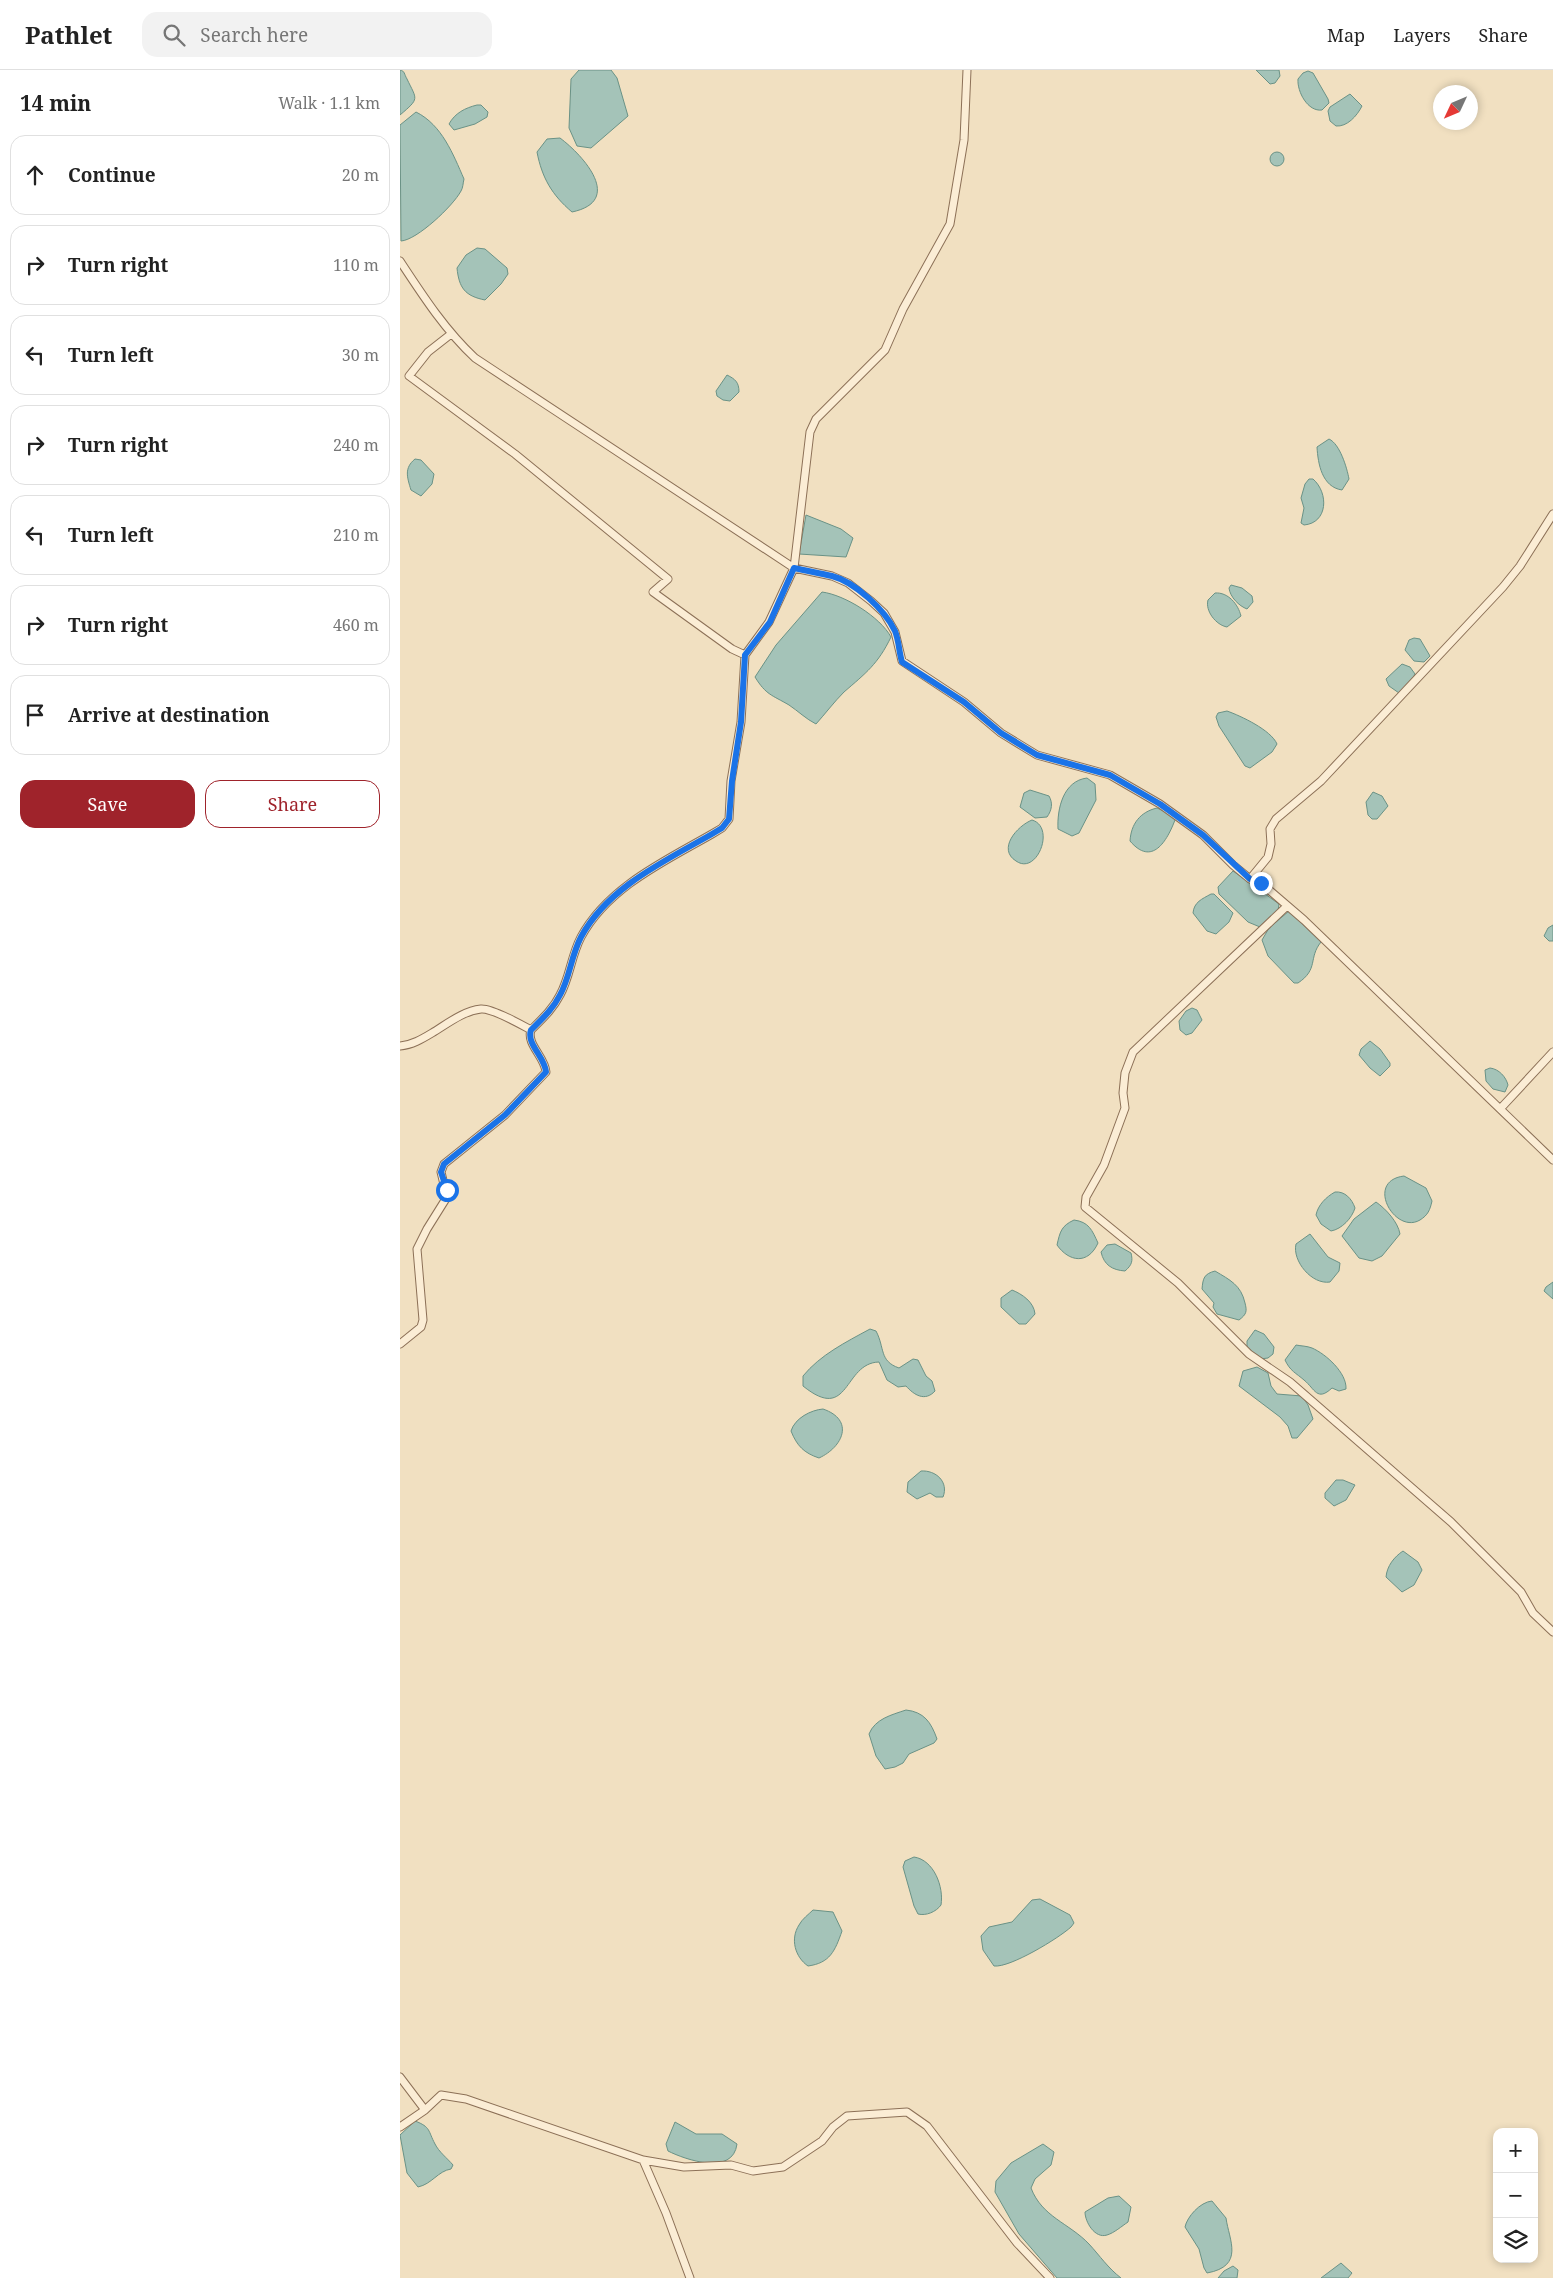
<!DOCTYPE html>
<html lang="en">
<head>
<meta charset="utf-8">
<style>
  :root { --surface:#fff; --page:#f2f2f2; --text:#222; --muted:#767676; --line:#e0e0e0; --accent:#9f232b }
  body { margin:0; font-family:"Noto Serif",serif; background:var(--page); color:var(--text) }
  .controls { position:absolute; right:15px; bottom:15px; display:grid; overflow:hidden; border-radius:10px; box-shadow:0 2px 8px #0003 }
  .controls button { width:45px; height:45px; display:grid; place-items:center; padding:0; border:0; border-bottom:1px solid var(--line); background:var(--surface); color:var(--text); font:25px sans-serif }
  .compass { position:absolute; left:1033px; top:15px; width:45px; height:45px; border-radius:50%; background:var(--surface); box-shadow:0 2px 8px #0003; rotate:226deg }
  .stop { position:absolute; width:15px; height:15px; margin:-11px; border:4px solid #1a73e8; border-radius:50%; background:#fff }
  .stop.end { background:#1a73e8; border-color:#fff; box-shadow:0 1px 5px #0008 }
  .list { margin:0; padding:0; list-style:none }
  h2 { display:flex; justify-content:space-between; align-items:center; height:65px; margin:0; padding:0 20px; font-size:21px }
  h2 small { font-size:16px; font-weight:400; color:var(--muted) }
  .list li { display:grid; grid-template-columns:32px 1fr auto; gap:15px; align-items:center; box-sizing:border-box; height:80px; margin:0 10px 10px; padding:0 10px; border:1px solid var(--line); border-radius:15px }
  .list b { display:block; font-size:19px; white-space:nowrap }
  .list em { font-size:16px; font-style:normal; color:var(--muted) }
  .actions { display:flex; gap:10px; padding:15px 20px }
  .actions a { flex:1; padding:11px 0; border:1px solid var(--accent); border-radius:15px; text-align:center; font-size:18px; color:var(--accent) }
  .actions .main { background:var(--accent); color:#fff }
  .icon { flex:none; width:28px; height:28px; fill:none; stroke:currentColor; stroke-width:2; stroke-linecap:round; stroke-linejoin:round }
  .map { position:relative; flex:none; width:1153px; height:2208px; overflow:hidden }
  header { display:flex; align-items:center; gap:30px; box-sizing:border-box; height:70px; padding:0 25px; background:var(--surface); border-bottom:1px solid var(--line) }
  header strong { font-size:24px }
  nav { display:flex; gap:28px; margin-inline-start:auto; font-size:18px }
  .search { width:350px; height:45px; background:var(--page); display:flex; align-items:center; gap:12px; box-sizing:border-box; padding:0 18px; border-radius:15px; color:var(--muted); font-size:19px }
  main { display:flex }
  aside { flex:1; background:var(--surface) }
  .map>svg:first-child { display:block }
  .water { fill:#a4c3b8; stroke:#6a9286 }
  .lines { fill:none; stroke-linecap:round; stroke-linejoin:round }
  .minor-casing { stroke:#8c7057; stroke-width:9 }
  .minor { stroke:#fbedd5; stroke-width:7 }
  .route { stroke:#1a73e8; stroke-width:6 }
</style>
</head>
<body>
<header>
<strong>Pathlet</strong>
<div class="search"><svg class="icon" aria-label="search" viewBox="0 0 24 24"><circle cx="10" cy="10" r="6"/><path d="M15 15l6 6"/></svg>Search here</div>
<nav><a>Map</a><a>Layers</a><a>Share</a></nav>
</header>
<main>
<aside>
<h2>14 min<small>Walk · 1.1 km</small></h2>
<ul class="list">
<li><svg class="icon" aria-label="ahead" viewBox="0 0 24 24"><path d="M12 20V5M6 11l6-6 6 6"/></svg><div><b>Continue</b></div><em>20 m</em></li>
<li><svg class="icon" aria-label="right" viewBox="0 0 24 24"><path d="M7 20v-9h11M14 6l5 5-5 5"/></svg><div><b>Turn right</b></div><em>110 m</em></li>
<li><svg class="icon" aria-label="left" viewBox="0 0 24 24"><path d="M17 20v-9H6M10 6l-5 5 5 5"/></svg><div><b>Turn left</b></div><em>30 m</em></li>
<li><svg class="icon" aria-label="right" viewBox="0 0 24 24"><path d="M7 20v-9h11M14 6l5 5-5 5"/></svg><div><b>Turn right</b></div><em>240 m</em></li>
<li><svg class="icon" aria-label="left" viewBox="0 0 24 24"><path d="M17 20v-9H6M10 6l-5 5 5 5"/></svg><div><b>Turn left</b></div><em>210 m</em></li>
<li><svg class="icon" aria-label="right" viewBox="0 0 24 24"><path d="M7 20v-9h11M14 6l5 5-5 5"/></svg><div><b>Turn right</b></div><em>460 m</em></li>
<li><svg class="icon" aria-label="arrive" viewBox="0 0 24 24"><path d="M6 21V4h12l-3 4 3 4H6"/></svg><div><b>Arrive at destination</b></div></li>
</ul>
<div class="actions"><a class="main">Save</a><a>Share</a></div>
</aside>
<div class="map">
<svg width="1153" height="2208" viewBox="0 0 1153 2208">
  <rect width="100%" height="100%" fill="#f1e0c1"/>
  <path class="water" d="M 0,0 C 5,1 4,4 7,9 C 17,30 20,28 0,45 Z
    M 179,0 L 211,0 L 217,8 L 228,46 L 191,78 L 177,76 L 169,58 L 171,9 Z
    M 856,0 L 879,0 L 880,6 L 875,13 L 870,14 Z
    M 908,1 L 913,3 L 928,29 L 929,33 L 922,40 C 908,42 897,22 898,9 L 903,3 Z
    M 950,24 L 962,36 C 957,46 947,57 936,56 L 930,51 L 928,41 L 930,37 Z
    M 77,35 L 81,35 L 88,42 L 87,47 L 75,54 L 54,60 L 49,54 C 55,43 65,38 77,35 Z
    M 16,42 C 42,55 53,84 64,109 C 63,113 63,118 61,121 C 53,136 17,170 1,171 L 0,55 Z
    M 160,68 C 184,86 224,131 172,142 C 152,125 142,108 137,82 L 147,69 Z
    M870 89a7 7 0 1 1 14 0a7 7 0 1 1-14 0Z
    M 77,178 L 85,179 L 107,198 L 108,204 L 101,214 L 85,230 C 65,226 59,218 57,198 L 66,185 Z
    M 327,305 C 335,309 339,312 339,322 L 330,331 L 323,330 L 317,326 L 316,321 Z
    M 929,369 C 940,374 947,398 949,409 L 942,420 C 922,417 918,394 917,377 Z
    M 15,389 L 21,390 L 34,404 L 32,414 L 21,426 L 11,420 C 7,407 4,398 15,389 Z
    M 909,409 L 913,409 C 929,423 928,453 904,455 L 901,453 L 904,438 L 901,428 L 905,414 Z
    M 406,445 L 441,459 L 453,468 L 446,487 L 399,484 Z
    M 831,515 L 842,518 L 852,526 L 853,532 L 847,539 C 839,536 830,527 829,518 Z
    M 422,522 C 445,525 480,547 491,567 C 478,594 466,603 444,622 C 434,632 425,644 416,654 C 406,649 398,641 389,635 C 372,625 366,625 355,607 L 376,575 Z
    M 815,523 C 828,522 838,534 841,546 L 827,557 C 816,555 805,541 808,530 Z
    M 1014,568 L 1020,569 L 1030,586 L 1024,592 L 1014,591 L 1005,580 L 1009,570 Z
    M 1002,594 L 1010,597 L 1015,604 L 1010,614 L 999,623 L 989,616 L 986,609 Z
    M 827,641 C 841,646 871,660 877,674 L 872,682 L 850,698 L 845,696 L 819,656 L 816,647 L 818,643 Z
    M 687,708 L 695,714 L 696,730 L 679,763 L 672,766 L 658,759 C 657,739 663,711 687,708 Z
    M 630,720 L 649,726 C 653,733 652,740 647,747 L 635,748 L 620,737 L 624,723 Z
    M 973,722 L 982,726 L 988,736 L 977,749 L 972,749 L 968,745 L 966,732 Z
    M 757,738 L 768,743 L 775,750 C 767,771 752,797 730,771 C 731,754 740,742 757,738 Z
    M 632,750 C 656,757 637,806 616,791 C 597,779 617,756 632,750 Z
    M 833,801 L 879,834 L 878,841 L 860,857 L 848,852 L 819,824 L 818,817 Z
    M 811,824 L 814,824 L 833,843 L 829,852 L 816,864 L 807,861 L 793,843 C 794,832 802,829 811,824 Z
    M 889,841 L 921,872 C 908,888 919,899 898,913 L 894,913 L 868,886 L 862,870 L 869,858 Z
    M 1153,855 L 1153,871 L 1149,871 L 1144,866 L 1148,858 Z
    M 792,938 L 797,940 L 802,950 L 792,963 L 786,965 L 780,960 L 779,951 L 786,941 Z
    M 970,971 L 980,979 L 990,993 L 990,996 L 980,1006 L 970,998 L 959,985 L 961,979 Z
    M 1090,998 C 1099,999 1106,1007 1108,1015 L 1105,1022 L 1093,1019 L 1086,1011 L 1085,1000 Z
    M 1004,1106 L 1026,1118 L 1032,1131 C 1030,1140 1028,1145 1020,1150 C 995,1165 964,1111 1004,1106 Z
    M 935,1122 C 945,1121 952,1129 955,1138 C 952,1148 942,1159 931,1161 L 921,1154 L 916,1145 C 918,1135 926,1127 935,1122 Z
    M 976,1132 C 986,1139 998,1152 1000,1164 L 982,1186 L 972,1191 L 959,1188 L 942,1166 L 954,1149 Z
    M 674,1150 C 689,1152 692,1160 698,1173 C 688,1195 669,1192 657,1175 C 660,1162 661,1156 674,1150 Z
    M 910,1164 L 928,1187 L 940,1193 L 939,1201 L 930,1212 C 912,1215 892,1191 896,1174 Z
    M 715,1174 L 731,1183 C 733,1191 732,1195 725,1201 C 712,1200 704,1195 701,1182 L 707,1175 Z
    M 815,1201 C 830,1210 841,1215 845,1233 C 847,1241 847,1244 839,1250 L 817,1244 L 813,1237 L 814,1233 L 802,1219 C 803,1208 804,1204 815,1201 Z
    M 1153,1212 L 1153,1229 L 1144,1221 L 1146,1217 Z
    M 612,1220 C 622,1224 634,1232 635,1244 L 626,1254 L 619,1254 L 601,1237 L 601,1228 Z
    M 470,1259 L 476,1261 C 485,1278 479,1291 499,1298 L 513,1289 L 518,1290 L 526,1306 L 532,1311 L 535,1321 C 525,1332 514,1325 506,1316 L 498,1317 L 487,1310 L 479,1292 C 443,1293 450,1354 403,1316 L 403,1306 C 420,1285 446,1272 470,1259 Z
    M 855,1260 L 864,1264 L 874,1277 L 873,1284 L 868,1288 L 860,1289 L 847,1277 L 847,1271 Z
    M 896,1275 C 901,1276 907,1276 912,1278 C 926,1284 947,1303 946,1319 L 939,1321 L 932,1318 C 917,1332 915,1319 904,1310 C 896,1303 890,1301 885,1290 Z
    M 857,1297 L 868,1303 L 871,1316 L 877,1324 L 902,1326 L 908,1335 L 913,1349 L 897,1368 L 892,1368 L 888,1356 L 880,1347 L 839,1316 L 843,1301 Z
    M 423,1339 C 455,1350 443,1377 419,1388 C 404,1383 397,1376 391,1361 C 395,1348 411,1340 423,1339 Z
    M 521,1401 C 536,1400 549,1412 543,1427 L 536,1427 L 530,1423 L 517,1429 L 507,1422 L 508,1412 Z
    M 936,1410 L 943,1410 L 955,1415 L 946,1430 L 934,1436 L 925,1428 L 925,1423 Z
    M 1003,1481 L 1018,1492 L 1022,1500 L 1014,1515 L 1002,1522 L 986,1507 C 987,1496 994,1487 1003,1481 Z
    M 506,1640 C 524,1642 531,1652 537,1669 L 534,1673 L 509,1684 L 503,1693 L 495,1697 L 485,1699 L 476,1686 L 469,1664 C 475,1649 491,1645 506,1640 Z
    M 514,1787 C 534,1790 544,1817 541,1835 C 536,1842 526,1846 518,1844 L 514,1836 L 503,1797 L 505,1791 Z
    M 640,1829 L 670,1845 L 674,1853 L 671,1857 C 659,1868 610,1898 594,1896 L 583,1880 L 581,1866 L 589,1857 L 612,1852 L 632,1830 Z
    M 413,1840 L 433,1842 L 442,1861 C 435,1881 430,1893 408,1896 C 395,1887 390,1869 399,1855 C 402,1849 409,1844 413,1840 Z
    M 15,2051 C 31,2057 28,2061 35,2074 C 39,2082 47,2088 53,2095 L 51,2099 C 38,2101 32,2114 18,2117 L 7,2103 L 0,2065 Z
    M 275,2052 L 296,2064 L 322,2064 L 337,2074 C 333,2106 286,2090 268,2081 L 266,2074 Z
    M 643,2074 L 654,2082 L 651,2095 L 635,2109 L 631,2118 C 642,2147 669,2153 689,2174 C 700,2186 708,2198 721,2208 L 657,2208 L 619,2164 L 595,2122 L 596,2111 L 611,2093 Z
    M 719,2126 L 731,2137 L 728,2152 C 722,2156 714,2163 707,2165 C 695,2169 685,2152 685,2142 L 708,2128 Z
    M 812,2131 L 826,2148 C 829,2170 845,2196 807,2203 L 804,2198 L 799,2179 L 785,2157 C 787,2147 800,2132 812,2131 Z
    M 941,2193 L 952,2203 L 948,2208 L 921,2208 Z
    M 833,2196 L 838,2200 L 837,2208 L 818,2208 L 824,2201 Z"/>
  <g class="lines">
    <defs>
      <path id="minor" d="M 0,191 C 23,226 45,260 75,288 L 394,498 L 432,506 L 448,513 L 471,531 L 484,543 L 495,562 L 502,591 L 564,632 L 601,663 L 637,685 L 710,705 L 760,734 L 803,765 L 833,795 L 850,809 L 861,813 L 904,850 L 1153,1090
        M 51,264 L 28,282 L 9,306 L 115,384 L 268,509 L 253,522 L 332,579 L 345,585
        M 850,809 L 868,787 L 871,774 L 870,759 L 876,749 L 921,711 L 1103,517 L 1120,496 L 1153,444
        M 887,836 L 733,982 L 725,1003 L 723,1023 L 725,1038 L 704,1095 L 686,1127 L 685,1137 L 778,1213 L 849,1284 L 890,1312 L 1051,1452 L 1121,1522 L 1133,1543 L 1153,1562
        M 0,976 C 12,975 22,969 32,963 C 47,954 63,941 81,939 C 92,938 120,954 131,960
        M 1100,1039 L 1153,982
        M 0,1274 L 21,1257 L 23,1250 L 17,1179 L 27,1159 L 47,1127 L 41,1102 L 44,1094 L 105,1045 L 146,1002 C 145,987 126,974 131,960 C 142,949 153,939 160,925 C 170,907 171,886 181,867 C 208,817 265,791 312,764 L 322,758 L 329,749 L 331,711 L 341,652 L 345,585 L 369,552 L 394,498 L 410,362 L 416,349 L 485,280 L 503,239 L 550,154 L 564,70 L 567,0
        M 0,2007 L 25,2040
        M 0,2057 L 25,2040 L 41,2025 L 66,2029 L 243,2090
        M 290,2208 L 266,2143 L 243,2090 L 284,2097 L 331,2095 L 353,2101 L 383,2097 L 422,2071 L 433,2057 L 447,2046 L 507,2042 L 527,2056 L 617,2173 L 650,2208"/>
    </defs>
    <use href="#minor" class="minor-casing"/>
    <use href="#minor" class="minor"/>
  </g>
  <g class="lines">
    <path class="route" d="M 47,1120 L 41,1102 L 44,1094 L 105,1045 L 146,1002 C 145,987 126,974 131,960 C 142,949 153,939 160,925 C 170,907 171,886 181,867 C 208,817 265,791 312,764 L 322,758 L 329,749 L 332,711 L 341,652 L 345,585 L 370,552 L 394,498 C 407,501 419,503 432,506 C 455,512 485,540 495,561 C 499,571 499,582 502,592 L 564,632 L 601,663 L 637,685 L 710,705 L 760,734 L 803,765 L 850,809 L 861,813"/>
  </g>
</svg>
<div class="controls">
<button>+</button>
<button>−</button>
<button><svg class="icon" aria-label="layers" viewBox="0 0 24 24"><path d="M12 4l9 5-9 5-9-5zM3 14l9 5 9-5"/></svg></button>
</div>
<svg class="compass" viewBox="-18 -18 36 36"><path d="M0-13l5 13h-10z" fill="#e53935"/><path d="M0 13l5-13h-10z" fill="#767676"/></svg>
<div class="stop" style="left:47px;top:1120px"></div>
<div class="stop end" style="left:861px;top:813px"></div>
</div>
</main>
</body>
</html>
